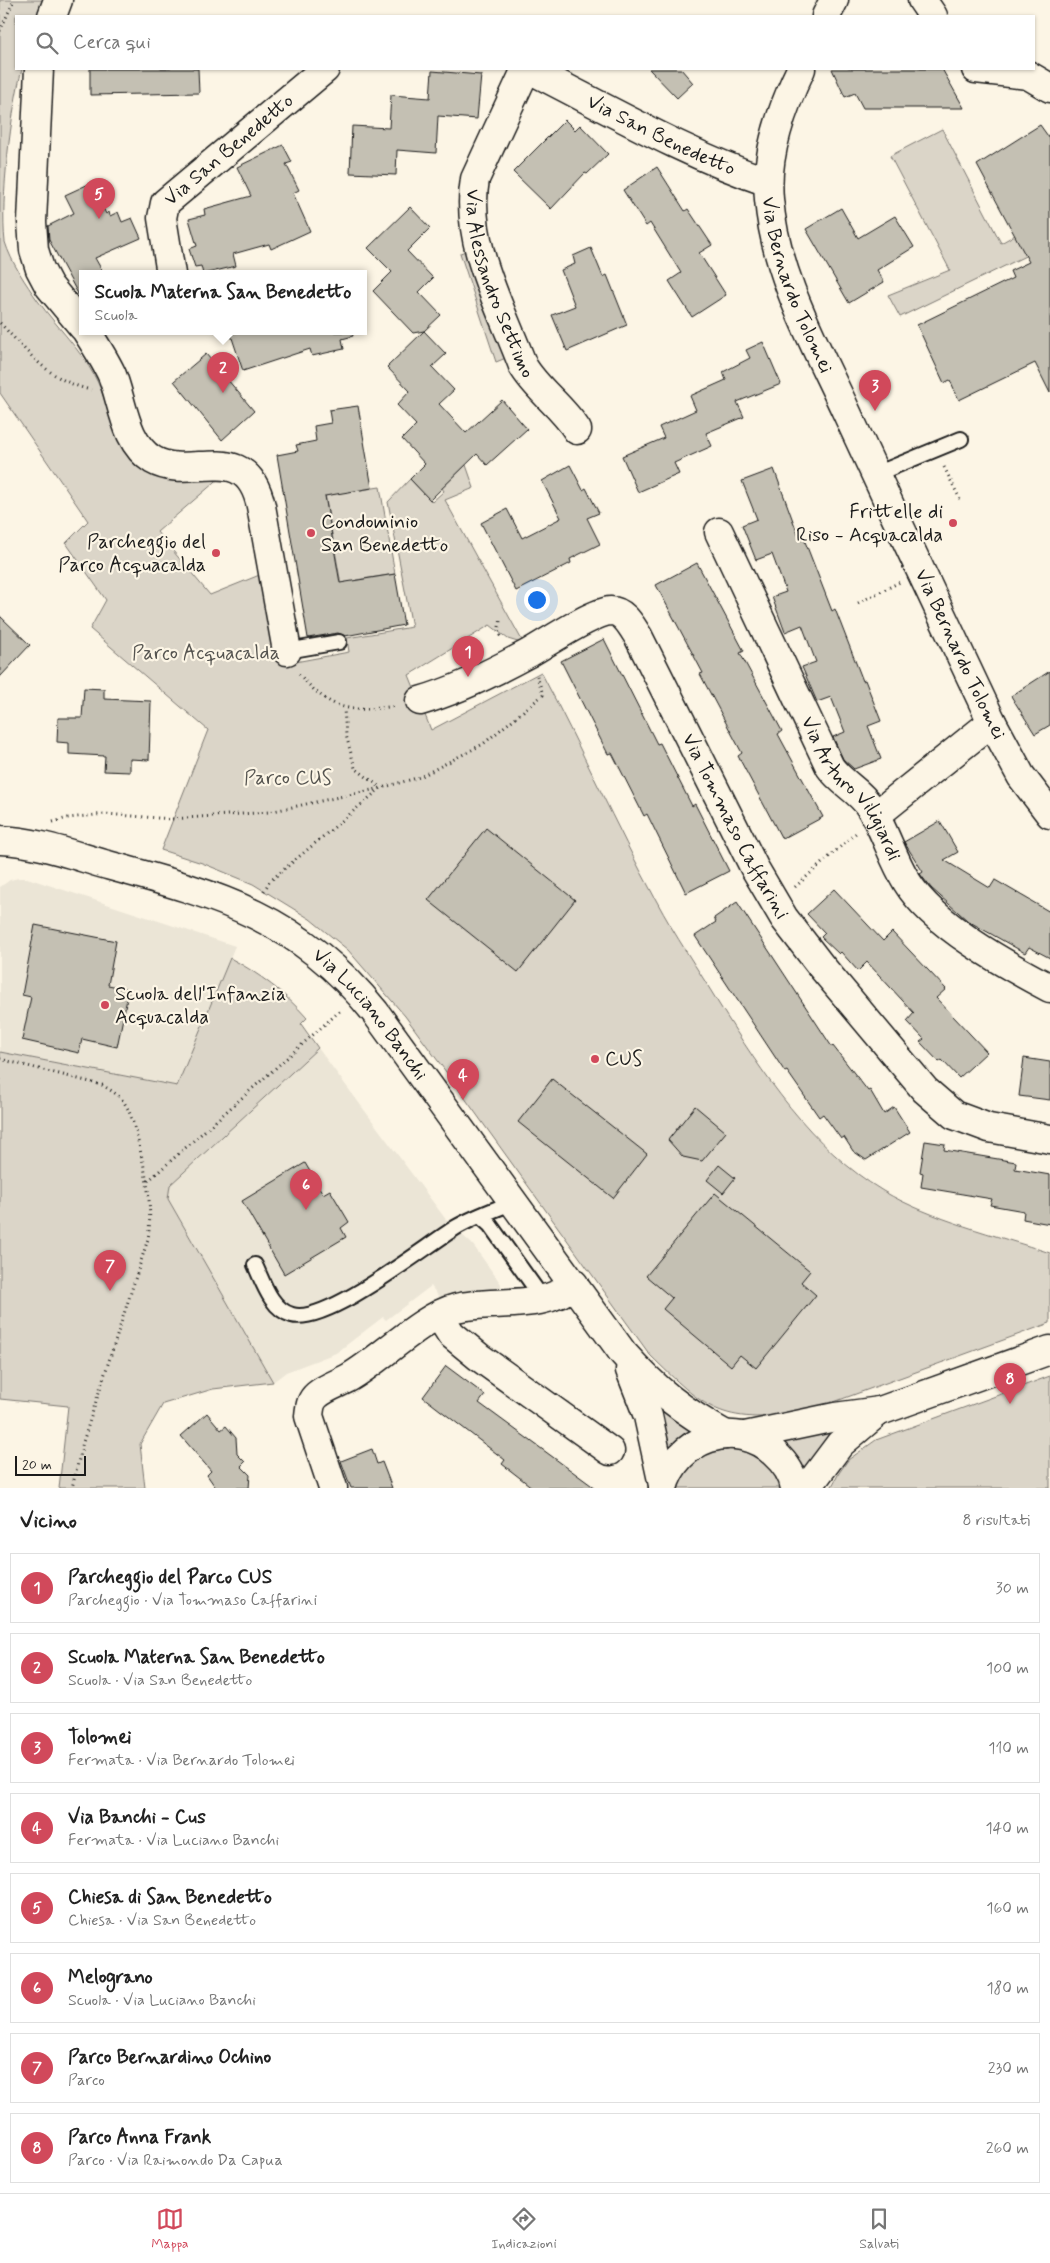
<!DOCTYPE html>
<html lang="it">
<head>
<meta charset="utf-8">
<style>
  :root { --surface:#fff; --page:#f6f6f6; --text:#222; --muted:#767676; --line:#e0e0e0; --accent:#d1495b }
  body { margin:0; font-family:Mynerve,sans-serif; background:var(--page); color:var(--text) }
  .scale { position:absolute; left:15px; bottom:12px; width:71px; box-sizing:border-box; padding-left:5px; border:2px solid #1c1c1c; border-top:0; font-size:14px; line-height:18px; white-space:nowrap; color:#1c1c1c; -webkit-text-stroke:4px #fcf5e5; paint-order:stroke }
  .you { position:absolute; left:536px; top:599px; width:18px; height:18px; margin:-12px; border:4px solid #fff; border-radius:50%; background:#1a73e8; box-shadow:0 0 0 8px #1a73e833 }
  .badge { display:grid; place-items:center; width:32px; height:32px; border-radius:50%; background:var(--accent); color:#fff; font-size:16px; font-weight:700 }
  .pin { position:absolute; translate:-50% -41px; filter:drop-shadow(0 1px 2px #0008) }
  .pin::after { content:''; position:absolute; top:26px; width:18px; height:15px; background:inherit; clip-path:polygon(0 0,100% 0,50% 100%) }
  .popup { position:absolute; left:79px; top:270px; width:288px; height:65px; box-sizing:border-box; display:grid; place-content:center; border-radius:0px; background:var(--surface); filter:drop-shadow(0 1px 4px #0005); font-size:16px; white-space:nowrap; color:var(--muted) }
  .popup b { font-size:19px; color:var(--text) }
  .popup::after { content:''; position:absolute; left:50%; top:100%; margin-left:-10px; border:10px solid transparent; border-top-color:var(--surface) }
  .list { margin:0; padding:0; list-style:none }
  h2 { display:flex; justify-content:space-between; align-items:center; height:65px; margin:0; padding:0 20px; font-size:21px }
  h2 small { font-size:16px; font-weight:400; color:var(--muted) }
  .list li { display:grid; grid-template-columns:32px 1fr auto; gap:15px; align-items:center; box-sizing:border-box; height:70px; margin:0 10px 10px; padding:0 10px; border:1px solid var(--line); border-radius:0px }
  .list b { display:block; font-size:19px; white-space:nowrap }
  .list p { margin:0; font-size:16px; white-space:nowrap; color:var(--muted) }
  .list em { font-size:16px; font-style:normal; color:var(--muted) }
  .icon { flex:none; width:28px; height:28px; fill:none; stroke:currentColor; stroke-width:2; stroke-linecap:round; stroke-linejoin:round }
  .map { position:relative; flex:none; width:1050px; height:1488px; overflow:hidden }
  .search { position:absolute; background:var(--surface); box-shadow:0 1px 4px #0004; left:15px; right:15px; top:15px; height:55px; display:flex; align-items:center; gap:12px; box-sizing:border-box; padding:0 18px; border-radius:0px; color:var(--muted); font-size:19px }
  .sheet { height:705px; background:var(--surface) }
  nav { display:flex; justify-content:space-around; align-items:center; box-sizing:border-box; height:70px; border-top:1px solid var(--line); background:var(--surface); font-size:14px; color:var(--muted) }
  nav a { display:grid; justify-items:center; gap:2px }
  nav .on { color:var(--accent) }
  .map>svg:first-child { display:block }
  .built { fill:#ebe5d6 }
  .green { fill:#dbd5c8; stroke:#7c7872 }
  .building { fill:#c4c0b3; stroke:#1c1c1c }
  .lines { fill:none; stroke-linecap:round; stroke-linejoin:round }
  .lane-casing { stroke:#1c1c1c; stroke-width:18 }
  .street-casing { stroke:#1c1c1c; stroke-width:31 }
  .secondary-casing { stroke:#1c1c1c; stroke-width:31 }
  .primary-casing { stroke:#1c1c1c; stroke-width:31 }
  .path { stroke:#1c1c1c; stroke-width:3; stroke-dasharray:1 4; stroke-linecap:butt }
  .lane { stroke:#fcf5e5; stroke-width:14 }
  .street { stroke:#fcf5e5; stroke-width:28 }
  .secondary { stroke:#fcf5e5; stroke-width:28 }
  .primary { stroke:#fcf5e5; stroke-width:28 }
  .poi-dot { fill:#d1495b; stroke:#fcf5e5; stroke-width:2 }
  .labels { text-anchor:middle; dominant-baseline:central; stroke-width:4.5; stroke-linejoin:round; paint-order:stroke }
  .street-label { font-size:20px; fill:#1c1c1c; stroke:#fcf5e5 }
  .poi-label { font-size:20px; fill:#1c1c1c; stroke:#fcf5e5; text-anchor:start }
  .park-label { font-size:20px; fill:#555450; stroke:#fcf5e5 }
</style>
</head>
<body>
<div class="map">
<svg width="1050" height="1488" viewBox="0 0 1050 1488">
  <rect width="100%" height="100%" fill="#fcf5e5"/>
  <filter id="ink" filterUnits="userSpaceOnUse"><feTurbulence type="fractalNoise" baseFrequency=".02" numOctaves="2"/><feDisplacementMap in="SourceGraphic" scale="10" xChannelSelector="R" yChannelSelector="G"/><feConvolveMatrix kernelMatrix="1 2 1 2 8 2 1 2 1" color-interpolation-filters="sRGB"/></filter>
  <g filter="url(#ink)">
    <path class="built" d="M 19,878 L 27,878 L 235,946 L 177,1086 L 0,1052 L 0,887 L 10,880 Z
      M 318,1048 L 447,1221 L 473,1245 L 501,1284 L 501,1290 L 498,1292 L 439,1297 L 431,1286 L 386,1320 L 383,1317 L 336,1353 L 286,1372 L 273,1382 L 168,1199 L 169,1185 Z"/>
    <path class="green" d="M 0,0 L 46,0 L 39,16 L 16,16 L 16,69 L 22,69 C 11,111 0,200 5,242 C 11,262 26,284 38,301 C 57,327 80,349 95,377 C 112,408 112,453 147,471 L 222,476 L 157,532 L 210,595 L 262,574 L 279,665 L 349,652 L 347,638 L 412,627 L 388,502 L 410,479 L 432,502 L 444,491 L 442,488 L 466,465 L 474,488 L 445,500 L 524,644 L 508,639 L 490,625 L 409,675 L 431,730 L 541,672 C 581,747 615,825 656,900 C 675,936 698,969 719,1004 C 762,1073 811,1148 883,1191 C 932,1220 996,1235 1050,1253 L 1050,1323 L 801,1414 C 720,1424 706,1410 650,1355 L 441,1065 L 405,1016 L 348,950 L 310,919 L 253,884 L 202,863 L 161,850 L 208,730 L 90,629 L 106,600 L 66,543 L 88,521 L 0,393 Z
      M 942,129 L 1001,243 L 1015,235 L 1050,244 L 900,317 L 888,295 L 950,270 L 890,156 Z
      M 469,250 L 506,358 L 496,362 L 460,253 Z
      M 320,466 L 347,492 L 380,487 L 395,574 L 356,580 L 359,600 L 339,603 L 340,579 Z
      M 230,958 C 260,974 285,993 307,1018 L 301,1024 L 318,1048 L 170,1185 L 168,1199 L 273,1382 L 213,1389 L 163,1404 L 140,1444 L 145,1488 L 59,1488 L 68,1406 L 0,1399 L 0,1052 L 177,1086 Z
      M 1050,1376 L 1050,1488 L 831,1488 L 839,1473 L 848,1460 L 876,1440 Z
      M 661,1406 L 701,1432 L 668,1455 L 658,1409 Z
      M 837,1430 L 805,1483 L 778,1442 Z
      M 734,1449 C 755,1454 775,1466 781,1488 L 676,1488 C 689,1461 704,1450 734,1449 Z"/>
    <path class="building" d="M 90,69 L 198,69 L 199,93 L 90,95 Z
      M 649,69 L 681,69 L 693,83 L 677,98 Z
      M 832,69 L 942,69 L 964,108 L 863,108 L 855,93 L 845,97 Z
      M 432,71 L 481,75 L 477,119 L 438,116 L 436,153 L 397,150 L 396,175 L 350,173 L 352,126 L 389,128 L 391,95 L 430,98 Z
      M 565,120 L 575,130 L 580,125 L 608,154 L 587,174 L 585,173 L 551,209 L 513,172 Z
      M 1040,125 L 1050,139 L 1050,393 L 1035,363 L 959,400 L 950,380 L 944,383 L 917,325 L 1013,278 L 1010,271 L 1029,262 L 977,165 Z
      M 283,145 L 292,162 L 286,164 L 299,190 L 293,193 L 310,231 L 271,249 L 269,244 L 233,254 L 236,266 L 203,274 L 201,266 L 195,267 L 189,249 L 197,246 L 189,219 L 205,215 L 204,209 L 251,196 L 237,167 Z
      M 657,167 L 685,211 L 688,209 L 712,245 L 699,253 L 726,295 L 692,317 L 669,281 L 681,273 L 650,223 L 646,226 L 623,190 Z
      M 91,183 L 106,214 L 109,212 L 110,216 L 118,212 L 122,222 L 132,218 L 141,238 L 95,258 L 104,274 L 83,274 L 83,303 L 49,240 L 48,226 L 74,213 L 65,195 Z
      M 410,207 L 430,228 L 407,251 L 433,278 L 419,292 L 441,315 L 424,331 L 413,333 L 373,291 L 392,272 L 368,248 Z
      M 841,208 L 858,238 L 895,216 L 914,247 L 877,270 L 884,282 L 849,303 L 806,229 Z
      M 591,248 L 603,277 L 607,275 L 627,325 L 567,351 L 552,315 L 575,306 L 561,270 L 575,264 L 573,256 Z
      M 424,331 L 446,354 L 432,367 L 454,390 L 439,404 L 466,433 L 502,400 L 527,429 L 487,465 L 477,454 L 430,500 L 410,479 L 425,464 L 402,439 L 416,425 L 397,405 L 410,391 L 387,367 Z
      M 230,332 L 352,332 L 353,336 L 342,339 L 344,349 L 312,356 L 310,349 L 243,371 Z
      M 763,342 L 781,384 L 737,402 L 744,417 L 706,433 L 712,446 L 674,463 L 679,474 L 638,492 L 622,456 L 664,438 L 659,427 L 696,410 L 690,396 L 726,380 L 723,372 L 750,358 L 746,350 Z
      M 206,354 L 254,411 L 222,440 L 174,381 Z
      M 358,406 L 372,488 L 325,496 L 340,583 L 395,574 L 404,625 L 345,636 L 338,633 L 308,638 L 277,455 L 298,451 L 296,445 L 316,441 L 314,426 L 331,423 L 329,410 Z
      M 570,465 L 583,490 L 586,488 L 599,513 L 587,518 L 600,544 L 570,559 L 571,563 L 516,591 L 481,523 L 507,509 L 522,538 L 561,518 L 542,481 Z
      M 774,469 L 800,540 L 804,539 L 832,611 L 835,609 L 863,681 L 865,680 L 881,721 L 868,726 L 881,759 L 854,769 L 843,759 L 833,737 L 845,732 L 831,697 L 817,702 L 802,667 L 816,662 L 802,625 L 785,632 L 772,597 L 786,592 L 772,554 L 756,560 L 742,525 L 757,519 L 742,481 Z
      M 697,563 L 744,651 L 740,653 L 782,731 L 778,734 L 823,817 L 782,839 L 738,756 L 742,753 L 700,674 L 703,673 L 656,585 Z
      M 0,616 L 30,645 L 0,677 Z
      M 604,639 L 657,744 L 660,743 L 692,806 L 695,804 L 729,871 L 686,893 L 647,814 L 644,816 L 612,753 L 608,754 L 561,661 Z
      M 1050,671 L 1050,725 L 1035,734 L 1011,696 Z
      M 84,688 L 104,689 L 104,699 L 151,701 L 149,760 L 130,759 L 130,772 L 104,771 L 105,756 L 69,754 L 69,743 L 57,742 L 58,718 L 82,718 Z
      M 940,821 L 958,852 L 944,860 L 990,888 L 995,880 L 1050,912 L 1050,958 L 1029,947 L 1025,953 L 968,921 L 931,888 L 920,874 L 923,872 L 904,842 Z
      M 486,828 L 575,900 L 518,972 L 428,900 Z
      M 834,889 L 883,941 L 892,932 L 946,989 L 936,998 L 987,1052 L 959,1078 L 942,1060 L 939,1062 L 920,1042 L 924,1039 L 907,1021 L 914,1013 L 867,962 L 858,971 L 841,952 L 839,954 L 821,937 L 825,933 L 807,914 Z
      M 737,902 L 832,1047 L 833,1046 L 868,1091 L 870,1090 L 884,1114 L 894,1107 L 910,1132 L 866,1160 L 853,1151 L 844,1137 L 841,1139 L 823,1114 L 819,1117 L 787,1071 L 785,1072 L 695,936 L 716,922 L 714,918 Z
      M 35,925 L 116,941 L 108,985 L 129,989 L 117,1047 L 82,1039 L 79,1053 L 22,1040 L 31,997 L 22,995 Z
      M 1024,1058 L 1050,1062 L 1050,1100 L 1019,1096 Z
      M 552,1079 L 647,1154 L 613,1198 L 518,1122 Z
      M 695,1106 L 726,1132 L 702,1161 L 683,1157 L 668,1140 Z
      M 925,1141 L 945,1144 L 944,1150 L 1016,1162 L 1015,1169 L 1050,1175 L 1050,1224 L 1023,1219 L 1024,1211 L 990,1205 L 992,1199 L 921,1187 L 923,1173 L 920,1172 Z
      M 305,1163 L 323,1194 L 330,1190 L 349,1222 L 341,1228 L 346,1237 L 284,1274 L 242,1201 Z
      M 719,1165 L 735,1178 L 723,1193 L 707,1180 Z
      M 715,1193 L 810,1271 L 801,1282 L 816,1295 L 756,1368 L 740,1355 L 731,1366 L 663,1309 L 672,1298 L 646,1276 Z
      M 446,1366 L 485,1395 L 479,1403 L 595,1488 L 533,1488 L 502,1464 L 505,1460 L 423,1397 Z
      M 207,1413 L 221,1430 L 226,1426 L 236,1438 L 237,1454 L 245,1462 L 241,1466 L 250,1475 L 249,1488 L 216,1488 L 207,1475 L 211,1471 L 181,1436 Z
      M 372,1449 L 377,1464 L 382,1462 L 392,1488 L 351,1488 L 341,1461 Z"/>
    <g class="lines">
      <defs>
        <path id="lane" d="M 876,474 L 961,439
          M 287,651 L 339,642
          M 480,1216 L 490,1225 L 543,1299
          M 255,1265 C 263,1282 271,1309 292,1315 C 326,1325 423,1248 455,1228 C 473,1217 494,1210 514,1202"/>
        <g id="street">
          <path d="M 922,0 L 933,16"/>
          <path d="M 52,16 L 58,0"/>
          <path d="M 39,69 L 32,222 L 34,250 L 40,269 L 49,286 L 83,327"/>
          <path id="s1" d="M 526,69 L 475,179 C 464,243 501,307 523,366 C 537,390 562,406 577,430"/>
          <path id="s2" d="M 529,69 C 608,109 685,154 768,182"/>
          <path d="M 976,69 L 1028,75 L 1050,88"/>
          <path id="s3" d="M 171,274 L 162,218 L 165,203 L 325,69"/>
          <path d="M 87,332 C 96,346 105,360 112,375 C 123,403 125,443 153,460 C 191,482 246,437 261,506 L 287,651"/>
          <path id="s4" d="M 719,532 L 830,767 C 841,783 859,790 870,807 C 885,830 892,858 907,882 C 933,925 1006,965 1050,988"/>
          <path id="s5" d="M 420,701 C 458,690 494,672 529,653 C 547,643 592,612 611,611 C 624,611 632,627 638,636 L 754,867 L 784,918 L 821,966 L 925,1090 L 954,1115 L 989,1128 L 1050,1139"/>
          <path d="M 875,816 L 992,722"/>
          <path d="M 439,1315 L 451,1334 L 479,1357 L 610,1451"/>
          <path d="M 333,1488 L 309,1416 C 310,1408 310,1401 317,1395 C 326,1387 340,1383 350,1377 C 381,1359 423,1316 456,1308 C 491,1299 545,1311 574,1284"/>
        </g>
        <g id="secondary">
          <path d="M 826,16 L 834,0"/>
          <path id="s6" d="M 801,69 C 782,108 765,155 769,199 C 775,274 815,344 846,411 C 894,515 943,618 992,722 L 1021,776 L 1050,814"/>
          <path d="M 745,1436 L 835,1417 L 880,1411 L 1050,1350"/>
          <path d="M 807,1488 L 840,1444 L 879,1411"/>
        </g>
        <g id="primary">
          <path id="s7" d="M 0,840 C 35,841 70,854 104,864 C 217,895 298,916 375,1012 L 623,1353 C 656,1390 682,1411 726,1435"/>
          <path d="M 630,1370 L 648,1416 L 663,1485"/>
          <path d="M 663,1488 C 676,1439 735,1416 774,1453 C 784,1462 793,1474 795,1488"/>
        </g>
      </defs>
      <use href="#lane" class="lane-casing"/>
      <use href="#street" class="street-casing"/>
      <use href="#secondary" class="secondary-casing"/>
      <use href="#primary" class="primary-casing"/>
      <path class="path" d="M 0,31 L 14,0
        M 0,323 C 29,353 48,380 91,390
        M 944,467 L 960,499
        M 858,603 L 900,582
        M 500,621 L 498,633 L 503,639
        M 299,674 C 331,711 349,713 395,706
        M 53,822 L 68,818 L 105,814 L 172,819 L 269,812 L 381,788 L 420,777 L 483,744 L 543,695 L 537,676
        M 795,887 L 856,833
        M 264,891 L 270,881 L 381,788 L 355,768 L 346,735 L 344,709
        M 0,1059 L 102,1085 C 110,1090 118,1094 123,1101 C 132,1113 134,1128 138,1141 C 146,1174 153,1205 148,1239 L 83,1442 L 72,1488
        M 148,1181 L 341,1010"/>
      <use href="#lane" class="lane"/>
      <use href="#street" class="street"/>
      <use href="#secondary" class="secondary"/>
      <use href="#primary" class="primary"/>
    </g>
  </g>
  <g class="poi-dot">
    <circle cx="953" cy="523" r="5"/>
    <circle cx="311" cy="533" r="5"/>
    <circle cx="216" cy="553" r="5"/>
    <circle cx="105" cy="1005" r="5"/>
    <circle cx="595" cy="1059" r="5"/>
  </g>
  <g class="labels">
    <g class="street-label">
      <text stroke="none"><textPath href="#s2" startOffset="148">Via San Benedetto</textPath></text>
      <text stroke="none"><textPath href="#s3" startOffset="155">Via San Benedetto</textPath></text>
      <text stroke="none"><textPath href="#s1" startOffset="230">Via Alessandro Settimo</textPath></text>
      <text stroke="none"><textPath href="#s6" startOffset="226">Via Bernardo Tolomei</textPath></text>
      <text stroke="none"><textPath href="#s6" startOffset="631">Via Bernardo Tolomei</textPath></text>
      <text stroke="none"><textPath href="#s4" startOffset="290">Via Arturo Viligiardi</textPath></text>
      <text stroke="none"><textPath href="#s5" startOffset="464">Via Tommaso Caffarini</textPath></text>
      <text stroke="none"><textPath href="#s7" startOffset="421">Via Luciano Banchi</textPath></text>
    </g>
    <g class="poi-label">
      <text x="943" y="512" text-anchor="end">Frittelle di<tspan x="943" dy="23">Riso - Acquacalda</tspan></text>
      <text x="321" y="522">Condominio<tspan x="321" dy="23">San Benedetto</tspan></text>
      <text x="206" y="542" text-anchor="end">Parcheggio del<tspan x="206" dy="23">Parco Acquacalda</tspan></text>
      <text x="115" y="994">Scuola dell'Infanzia<tspan x="115" dy="23">Acquacalda</tspan></text>
      <text x="605" y="1059">CUS</text>
    </g>
    <g class="park-label">
      <text x="206" y="653">Parco Acquacalda</text>
      <text x="288" y="778">Parco CUS</text>
    </g>
  </g>
</svg>
<div class="scale">20 m</div>
<div class="you"></div>
<div class="pin badge" style="left:468px;top:677px">1</div>
<div class="pin badge" style="left:223px;top:393px">2</div>
<div class="popup"><b>Scuola Materna San Benedetto</b>Scuola</div>
<div class="pin badge" style="left:875px;top:411px">3</div>
<div class="pin badge" style="left:463px;top:1100px">4</div>
<div class="pin badge" style="left:99px;top:219px">5</div>
<div class="pin badge" style="left:306px;top:1210px">6</div>
<div class="pin badge" style="left:110px;top:1291px">7</div>
<div class="pin badge" style="left:1010px;top:1404px">8</div>
<div class="search"><svg class="icon" aria-label="search" viewBox="0 0 24 24"><circle cx="10" cy="10" r="6"/><path d="M15 15l6 6"/></svg>Cerca qui</div>
</div>
<section class="sheet">
<h2>Vicino<small>8 risultati</small></h2>
<ul class="list">
<li><span class="badge">1</span><div><b>Parcheggio del Parco CUS</b><p>Parcheggio · Via Tommaso Caffarini</p></div><em>30 m</em></li>
<li><span class="badge">2</span><div><b>Scuola Materna San Benedetto</b><p>Scuola · Via San Benedetto</p></div><em>100 m</em></li>
<li><span class="badge">3</span><div><b>Tolomei</b><p>Fermata · Via Bernardo Tolomei</p></div><em>110 m</em></li>
<li><span class="badge">4</span><div><b>Via Banchi - Cus</b><p>Fermata · Via Luciano Banchi</p></div><em>140 m</em></li>
<li><span class="badge">5</span><div><b>Chiesa di San Benedetto</b><p>Chiesa · Via San Benedetto</p></div><em>160 m</em></li>
<li><span class="badge">6</span><div><b>Melograno</b><p>Scuola · Via Luciano Banchi</p></div><em>180 m</em></li>
<li><span class="badge">7</span><div><b>Parco Bernardino Ochino</b><p>Parco</p></div><em>230 m</em></li>
<li><span class="badge">8</span><div><b>Parco Anna Frank</b><p>Parco · Via Raimondo Da Capua</p></div><em>260 m</em></li>
</ul>
</section>
<nav>
<a class="on"><svg class="icon" aria-label="map" viewBox="0 0 24 24"><path d="M3 6l6-2 6 2 6-2v14l-6 2-6-2-6 2zM9 4v14M15 6v14"/></svg>Mappa</a>
<a><svg class="icon" aria-label="directions" viewBox="0 0 24 24"><path d="M12 3l9 9-9 9-9-9zM9 14v-3h6M13 9l2 2-2 2"/></svg>Indicazioni</a>
<a><svg class="icon" aria-label="saved" viewBox="0 0 24 24"><path d="M7 4h10v16l-5-4-5 4z"/></svg>Salvati</a>
</nav>
</body>
</html>
